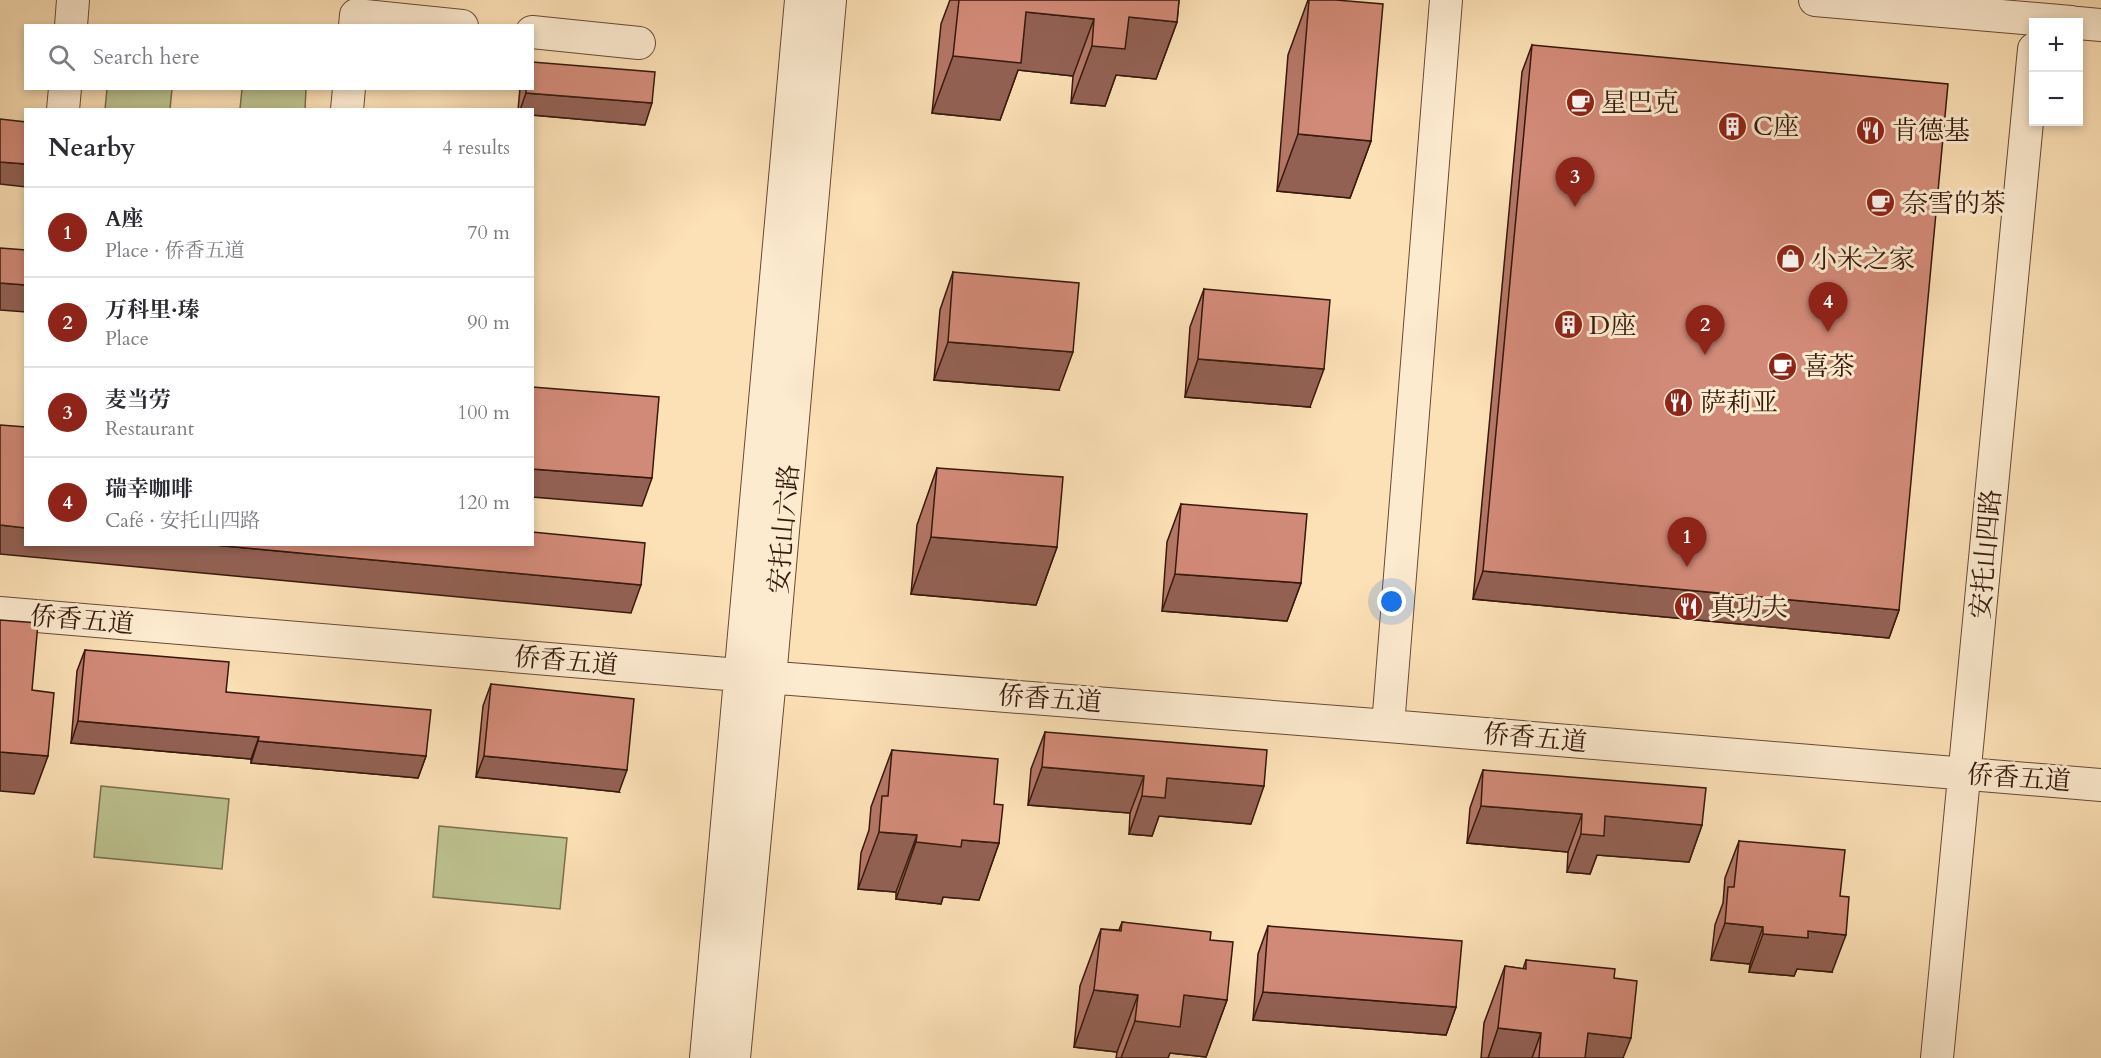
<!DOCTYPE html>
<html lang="en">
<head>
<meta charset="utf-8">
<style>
  :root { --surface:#fff; --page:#f7f7f7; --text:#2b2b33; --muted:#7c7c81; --line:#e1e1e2; --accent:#8f2418 }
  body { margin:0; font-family:Cardo,"Noto Serif SC",serif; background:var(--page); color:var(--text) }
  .controls { position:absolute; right:18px; top:18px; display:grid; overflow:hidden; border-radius:0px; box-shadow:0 3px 9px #0003 }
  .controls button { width:54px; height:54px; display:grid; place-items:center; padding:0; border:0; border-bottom:2px solid var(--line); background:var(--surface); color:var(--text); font:30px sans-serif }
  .you { position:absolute; left:1392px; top:602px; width:21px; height:21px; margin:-15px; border:4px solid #fff; border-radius:50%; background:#1a73e8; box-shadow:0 0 0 9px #1a73e833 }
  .badge { display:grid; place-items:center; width:39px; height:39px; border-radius:50%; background:var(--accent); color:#fff; font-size:20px; font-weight:700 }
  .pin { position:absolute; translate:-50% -50px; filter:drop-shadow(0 2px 3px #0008) }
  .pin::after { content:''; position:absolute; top:32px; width:21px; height:18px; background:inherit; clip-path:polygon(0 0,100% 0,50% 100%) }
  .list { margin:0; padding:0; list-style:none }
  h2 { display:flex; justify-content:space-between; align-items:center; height:78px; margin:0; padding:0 24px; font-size:26px }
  h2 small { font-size:20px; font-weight:400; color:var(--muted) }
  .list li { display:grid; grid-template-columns:39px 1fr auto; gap:18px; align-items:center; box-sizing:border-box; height:90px; padding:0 24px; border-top:2px solid var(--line) }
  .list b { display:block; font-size:22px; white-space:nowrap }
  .list p { margin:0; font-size:20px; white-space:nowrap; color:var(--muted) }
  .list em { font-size:20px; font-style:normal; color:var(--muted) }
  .icon { flex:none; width:33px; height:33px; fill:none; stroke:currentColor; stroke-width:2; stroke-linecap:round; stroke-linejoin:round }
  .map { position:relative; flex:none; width:2101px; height:1058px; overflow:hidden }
  .search { position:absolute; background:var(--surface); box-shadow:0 3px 9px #0003; left:24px; top:24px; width:510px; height:66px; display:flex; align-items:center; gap:15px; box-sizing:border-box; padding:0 21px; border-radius:0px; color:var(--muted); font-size:22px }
  .panel { position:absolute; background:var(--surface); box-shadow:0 3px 9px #0003; left:24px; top:108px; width:510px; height:438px; border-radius:0px }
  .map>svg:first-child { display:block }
  .green { fill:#bdc390; stroke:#7a6e4e; stroke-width:1.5 }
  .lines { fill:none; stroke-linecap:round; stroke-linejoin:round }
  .minor-casing { stroke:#684a36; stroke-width:34 }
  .minor { stroke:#fdebd0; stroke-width:32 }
  .wall { fill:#b57767; stroke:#36180c; stroke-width:1.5 }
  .shaded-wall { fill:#936154; stroke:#36180c; stroke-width:1.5 }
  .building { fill:#d28a78; stroke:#36180c; stroke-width:1.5 }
  .labels { text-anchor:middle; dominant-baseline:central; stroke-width:6; stroke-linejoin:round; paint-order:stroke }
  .poi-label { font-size:26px; fill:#36180c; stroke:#fdebd0; text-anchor:start }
  .street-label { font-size:26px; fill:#36180c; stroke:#fdebd0 }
</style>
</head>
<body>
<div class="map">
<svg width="2101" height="1058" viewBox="0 0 2101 1058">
  <rect width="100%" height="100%" fill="#fce0b6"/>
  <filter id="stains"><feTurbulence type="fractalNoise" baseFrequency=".00333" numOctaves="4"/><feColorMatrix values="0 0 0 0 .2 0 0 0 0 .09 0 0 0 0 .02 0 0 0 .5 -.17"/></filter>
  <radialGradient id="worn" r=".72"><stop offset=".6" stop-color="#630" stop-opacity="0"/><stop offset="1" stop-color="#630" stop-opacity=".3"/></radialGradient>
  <path class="green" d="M 107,89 L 172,89 L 170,109 L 105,109 Z
    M 242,89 L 306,89 L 305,109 L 240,109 Z
    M 101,786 L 229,799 L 222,869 L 94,857 Z
    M 439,826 L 567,838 L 560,909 L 433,897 Z"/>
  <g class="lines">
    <defs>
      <path id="minor" d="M 1815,0 L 2071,22
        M 2078,23 L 2101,25
        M 71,26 L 73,0
        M 355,26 L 356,15 L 462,26
        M 532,32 L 639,43
        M 63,110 L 65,88
        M 347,110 L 349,88
        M 0,613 L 739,675 L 1388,726 L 2101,785
        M 1388,726 L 1446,0
        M 706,1058 L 801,0
        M 734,1058 L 770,678 L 830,0
        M 1937,1058 L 2034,49"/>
    </defs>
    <use href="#minor" class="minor-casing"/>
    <use href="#minor" class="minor"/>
  </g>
  <path class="wall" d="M 950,0 L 1179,0 L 1177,22 L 1156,79 L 1116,75 L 1105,106 L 1071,103 L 1073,76 L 1018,70 L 1000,120 L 932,113 L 941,24 Z
    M 1308,0 L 1336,0 L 1371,141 L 1350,198 L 1277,191 L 1288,55 Z
    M 1532,45 L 1899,610 L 1889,638 L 1473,599 L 1522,72 Z
    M 520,88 L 532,88 L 645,125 L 532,115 L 532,110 L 518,110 Z
    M 953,272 L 1059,390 L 934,380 L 940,310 Z
    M 1204,289 L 1310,407 L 1185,397 L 1190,327 Z
    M 937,468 L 1057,547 L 1036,605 L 911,594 L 917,525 Z
    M 1181,504 L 1301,583 L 1287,621 L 1162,611 L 1167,542 Z
    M 85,650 L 226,692 L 426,756 L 418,778 L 251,763 L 251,759 L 71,743 L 77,671 Z
    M 491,684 L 619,792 L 476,777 L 483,706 Z
    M 1045,732 L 1251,824 L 1159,816 L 1152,836 L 1129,834 L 1130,813 L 1028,805 L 1031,769 Z
    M 892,750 L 994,804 L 999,843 L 979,900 L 943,897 L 941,904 L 896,899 L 896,892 L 858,889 L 861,853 L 869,830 L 871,807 Z
    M 1483,770 L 1702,825 L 1689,862 L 1597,855 L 1590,874 L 1567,872 L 1568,852 L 1467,843 L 1470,808 Z
    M 1739,841 L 1832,972 L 1797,969 L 1794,976 L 1749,972 L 1750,964 L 1711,960 L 1715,925 L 1723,903 L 1725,878 Z
    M 1122,922 L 1210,940 L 1227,1000 L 1206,1057 L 1170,1053 L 1168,1058 L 1116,1058 L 1117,1052 L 1074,1047 L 1080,986 L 1101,929 L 1119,930 Z
    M 1268,926 L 1456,1007 L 1446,1035 L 1253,1020 L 1258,954 Z
    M 1526,960 L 1614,978 L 1623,1058 L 1481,1058 L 1484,1023 L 1505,966 L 1523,969 Z"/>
  <path class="shaded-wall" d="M 1026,12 L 1094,19 L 1073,76 L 1018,70 L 1000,120 L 932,113 L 953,56 Z
    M 1129,17 L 1177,22 L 1156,79 L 1116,75 L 1105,106 L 1071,103 L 1092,46 Z
    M 526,93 L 652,103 L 645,125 L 532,115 L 532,110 L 520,110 Z
    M 1298,134 L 1371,141 L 1350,198 L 1277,191 Z
    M 0,162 L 26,164 L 26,187 L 0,184 Z
    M 0,283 L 26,285 L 26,312 L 0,310 Z
    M 948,342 L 1073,352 L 1059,390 L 934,380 Z
    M 1198,359 L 1324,369 L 1310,407 L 1185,397 Z
    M 532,469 L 652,478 L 642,506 L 532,497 Z
    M 0,525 L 26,528 L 26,544 L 204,544 L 641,585 L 631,613 L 0,554 Z
    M 931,537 L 1057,547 L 1036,605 L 911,594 Z
    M 1483,571 L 1899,610 L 1889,638 L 1473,599 Z
    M 1175,574 L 1301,583 L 1287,621 L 1162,611 Z
    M 78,721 L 259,737 L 251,759 L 71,743 Z
    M 258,741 L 426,756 L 418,778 L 251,763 Z
    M 0,752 L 48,756 L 34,794 L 0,791 Z
    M 484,756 L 627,770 L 619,792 L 476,777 Z
    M 1042,767 L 1144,776 L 1130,813 L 1028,805 Z
    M 1167,778 L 1264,786 L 1251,824 L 1159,816 L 1152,836 L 1129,834 L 1142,796 Z
    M 1481,806 L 1582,814 L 1568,852 L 1467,843 Z
    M 1605,816 L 1702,825 L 1689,862 L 1597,855 L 1590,874 L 1567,872 L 1581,834 Z
    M 879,832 L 917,835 L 896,892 L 858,889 Z
    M 962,840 L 999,843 L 979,900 L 943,897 L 941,904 L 896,899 L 916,842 Z
    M 1725,923 L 1763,927 L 1750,964 L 1711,960 Z
    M 1808,931 L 1846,935 L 1832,972 L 1797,969 L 1794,976 L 1749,972 L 1763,934 Z
    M 1094,990 L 1138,995 L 1117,1052 L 1074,1047 Z
    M 1263,992 L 1456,1007 L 1446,1035 L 1253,1020 Z
    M 1184,995 L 1227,1000 L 1206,1057 L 1170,1053 L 1168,1058 L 1121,1058 L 1135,1021 Z
    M 1498,1028 L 1541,1033 L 1532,1058 L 1488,1058 Z
    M 1588,1033 L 1631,1038 L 1623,1058 L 1579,1058 Z"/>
  <path class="building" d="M 959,0 L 1179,0 L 1177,22 L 1129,17 L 1125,49 L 1092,46 L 1094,19 L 1026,12 L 1021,63 L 953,56 Z
    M 1309,0 L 1336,0 L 1383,4 L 1371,141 L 1298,134 Z
    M 1532,45 L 1948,84 L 1899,610 L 1483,571 Z
    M 532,62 L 655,72 L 652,103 L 526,93 L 526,88 L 532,88 Z
    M 0,119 L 26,122 L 26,164 L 0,162 Z
    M 0,248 L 26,250 L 26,285 L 0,283 Z
    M 953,272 L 1079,283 L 1073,352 L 948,342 Z
    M 1204,289 L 1330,300 L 1324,369 L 1198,359 Z
    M 532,387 L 659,397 L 652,478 L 532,469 Z
    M 0,425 L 26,427 L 26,528 L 0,525 Z
    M 937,468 L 1063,477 L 1057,547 L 931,537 Z
    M 1181,504 L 1307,514 L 1301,583 L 1175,574 Z
    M 532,532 L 645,543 L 641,585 L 204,544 L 532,544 Z
    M 0,620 L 38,623 L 32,690 L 54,693 L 48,756 L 0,752 Z
    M 85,650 L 229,662 L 226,692 L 431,710 L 426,756 L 258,741 L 259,737 L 78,721 Z
    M 491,684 L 634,699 L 627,770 L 484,756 Z
    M 1045,732 L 1267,750 L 1264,786 L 1167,778 L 1165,798 L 1142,796 L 1144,776 L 1042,767 Z
    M 892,750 L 998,759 L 994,804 L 1003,805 L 999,843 L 962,840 L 961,847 L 916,842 L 917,835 L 879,832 L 882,796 L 888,796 Z
    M 1483,770 L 1706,788 L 1702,825 L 1605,816 L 1604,836 L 1581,834 L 1582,814 L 1481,806 Z
    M 1739,841 L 1845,850 L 1840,896 L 1849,897 L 1846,935 L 1808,931 L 1808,938 L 1763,934 L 1763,927 L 1725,923 L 1728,887 L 1734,887 Z
    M 1122,922 L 1211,932 L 1210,940 L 1233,942 L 1227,1000 L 1184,995 L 1180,1027 L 1135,1021 L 1138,995 L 1094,990 L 1101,929 L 1121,931 Z
    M 1268,926 L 1462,941 L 1456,1007 L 1263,992 Z
    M 1526,960 L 1615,969 L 1614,978 L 1637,981 L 1631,1038 L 1588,1033 L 1585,1058 L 1539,1058 L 1541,1033 L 1498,1028 L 1505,966 L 1526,969 Z"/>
  <defs>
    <symbol id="cafe-disc" viewBox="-11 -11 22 22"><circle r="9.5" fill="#8f2418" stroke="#fdebd0"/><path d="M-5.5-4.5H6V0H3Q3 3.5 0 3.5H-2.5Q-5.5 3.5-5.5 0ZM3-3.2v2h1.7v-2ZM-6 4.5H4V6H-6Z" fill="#fff"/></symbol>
    <symbol id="building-disc" viewBox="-11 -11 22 22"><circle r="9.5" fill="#8f2418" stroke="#fdebd0"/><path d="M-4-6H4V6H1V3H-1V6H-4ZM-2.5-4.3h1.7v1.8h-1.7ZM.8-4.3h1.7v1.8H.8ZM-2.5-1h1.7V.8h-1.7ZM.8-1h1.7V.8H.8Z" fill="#fff"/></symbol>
    <symbol id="restaurant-disc" viewBox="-11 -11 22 22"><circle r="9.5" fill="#8f2418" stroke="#fdebd0"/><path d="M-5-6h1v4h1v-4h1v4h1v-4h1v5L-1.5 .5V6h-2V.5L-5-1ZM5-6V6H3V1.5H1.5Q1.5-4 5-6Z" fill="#fff"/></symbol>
    <symbol id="shop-disc" viewBox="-11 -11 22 22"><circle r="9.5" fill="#8f2418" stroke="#fdebd0"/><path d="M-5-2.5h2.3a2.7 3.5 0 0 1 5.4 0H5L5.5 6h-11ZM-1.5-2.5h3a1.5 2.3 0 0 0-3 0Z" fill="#fff"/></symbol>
  </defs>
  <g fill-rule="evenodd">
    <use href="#cafe-disc" x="1564" y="86" width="33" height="33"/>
    <use href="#building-disc" x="1716" y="110" width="33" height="33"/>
    <use href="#restaurant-disc" x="1854" y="114" width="33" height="33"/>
    <use href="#cafe-disc" x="1864" y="186" width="33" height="33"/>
    <use href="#shop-disc" x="1774" y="242" width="33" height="33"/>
    <use href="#building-disc" x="1552" y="308" width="33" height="33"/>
    <use href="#cafe-disc" x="1766" y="350" width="33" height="33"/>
    <use href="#restaurant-disc" x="1662" y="386" width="33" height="33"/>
    <use href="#restaurant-disc" x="1672" y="590" width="33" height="33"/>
  </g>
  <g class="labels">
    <g class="poi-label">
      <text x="1601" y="102">星巴克</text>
      <text x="1753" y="126">C座</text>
      <text x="1892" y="130">肯德基</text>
      <text x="1902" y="203">奈雪的茶</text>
      <text x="1811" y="259">小米之家</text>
      <text x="1589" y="325">D座</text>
      <text x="1803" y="366">喜茶</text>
      <text x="1700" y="402">萨莉亚</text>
      <text x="1710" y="607">真功夫</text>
    </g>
    <g class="street-label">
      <text transform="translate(784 529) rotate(-85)">安托山六路</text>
      <text transform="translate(1986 554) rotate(-85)">安托山四路</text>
      <text transform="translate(82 620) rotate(5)">侨香五道</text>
      <text transform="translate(566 661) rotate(5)">侨香五道</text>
      <text transform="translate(1050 699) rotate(4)">侨香五道</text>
      <text transform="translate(1535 738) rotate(5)">侨香五道</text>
      <text transform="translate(2019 778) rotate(4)">侨香五道</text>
    </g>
  </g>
  <rect width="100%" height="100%" filter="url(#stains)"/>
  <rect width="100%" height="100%" fill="url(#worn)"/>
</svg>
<div class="controls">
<button>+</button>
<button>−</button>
</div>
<div class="you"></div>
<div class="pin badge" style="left:1687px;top:567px">1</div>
<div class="pin badge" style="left:1705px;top:355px">2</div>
<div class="pin badge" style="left:1575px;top:207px">3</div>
<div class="pin badge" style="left:1828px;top:332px">4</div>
<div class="search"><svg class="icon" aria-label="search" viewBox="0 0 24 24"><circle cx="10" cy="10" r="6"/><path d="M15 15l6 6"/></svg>Search here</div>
<section class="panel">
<h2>Nearby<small>4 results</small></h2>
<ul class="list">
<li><span class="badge">1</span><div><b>A座</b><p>Place · 侨香五道</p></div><em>70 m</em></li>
<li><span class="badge">2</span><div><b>万科里·瑧</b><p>Place</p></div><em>90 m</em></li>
<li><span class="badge">3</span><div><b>麦当劳</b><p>Restaurant</p></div><em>100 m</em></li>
<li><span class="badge">4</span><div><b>瑞幸咖啡</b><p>Café · 安托山四路</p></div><em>120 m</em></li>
</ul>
</section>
</div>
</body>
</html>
